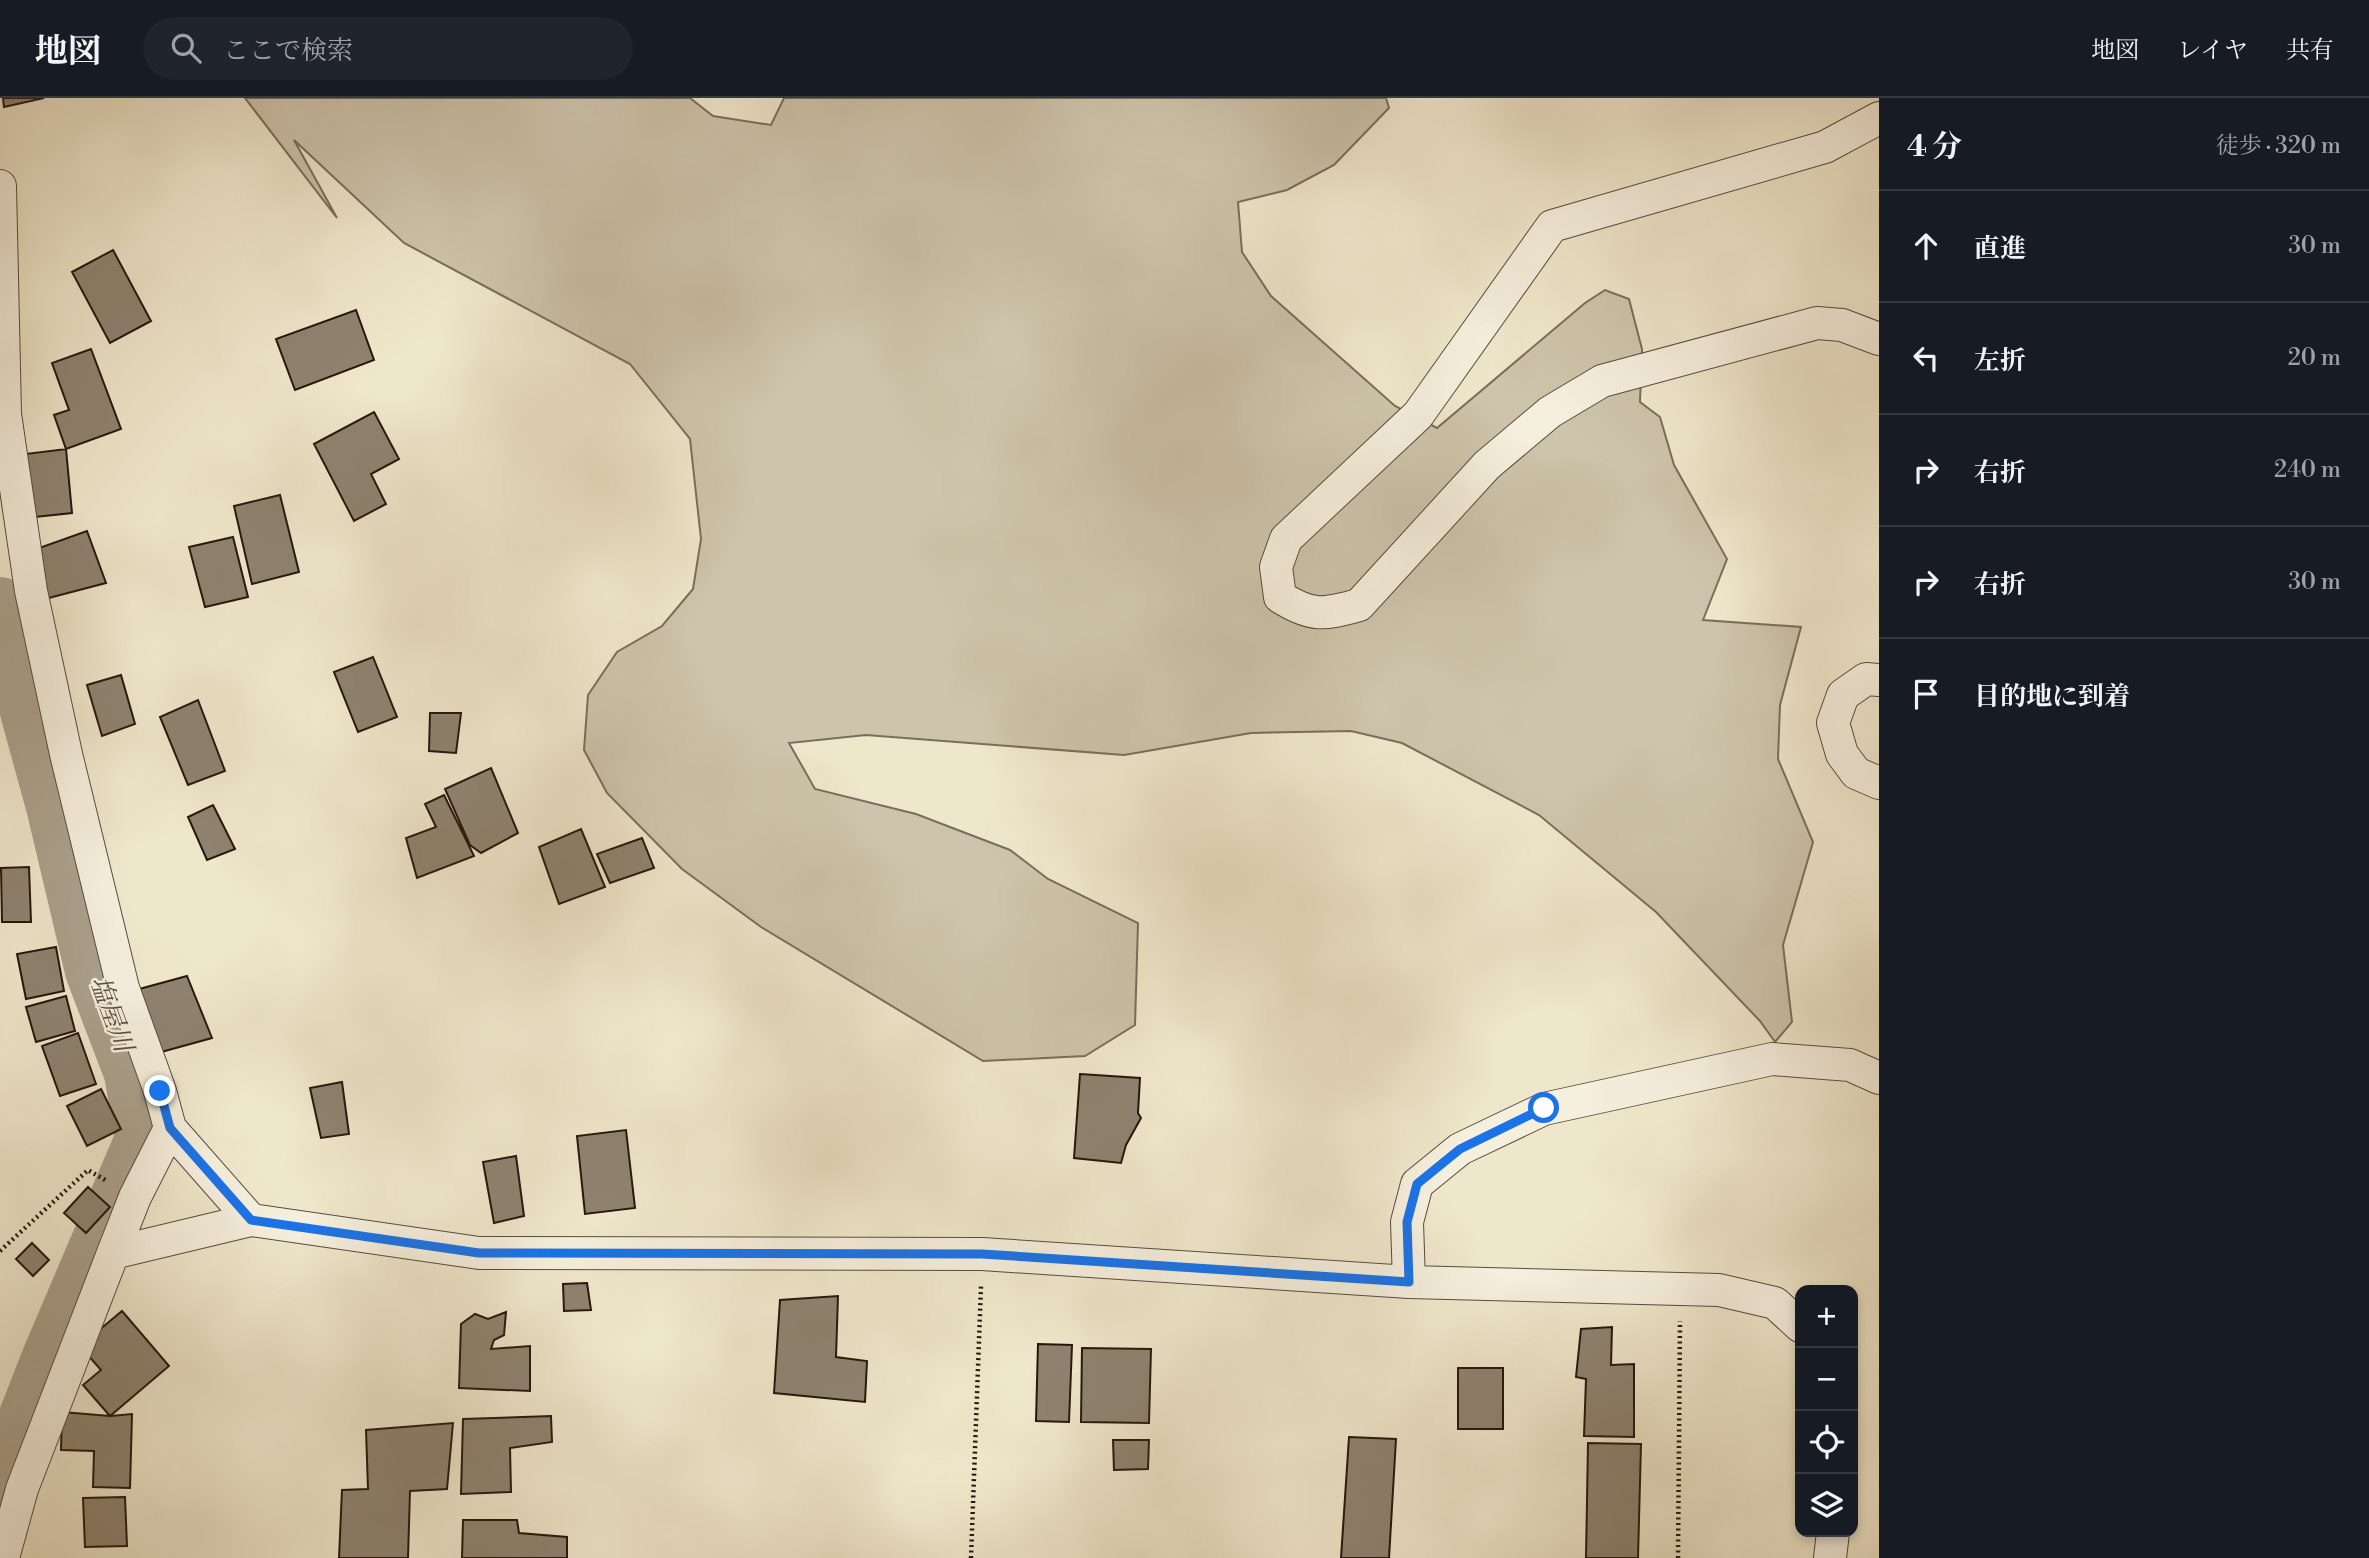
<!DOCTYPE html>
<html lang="ja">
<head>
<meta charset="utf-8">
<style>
  :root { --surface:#171b24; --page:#20242c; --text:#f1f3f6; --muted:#9ea1a6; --line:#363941 }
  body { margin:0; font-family:"Libre Bodoni","Noto Serif JP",serif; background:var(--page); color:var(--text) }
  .controls { position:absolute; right:21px; bottom:21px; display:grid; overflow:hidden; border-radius:14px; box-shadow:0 4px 10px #0003 }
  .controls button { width:63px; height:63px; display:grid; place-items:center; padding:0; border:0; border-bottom:2px solid var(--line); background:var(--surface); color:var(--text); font:35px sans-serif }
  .stop { position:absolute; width:21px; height:21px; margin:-16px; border:5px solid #1a73e8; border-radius:50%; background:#fff }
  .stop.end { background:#1a73e8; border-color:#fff; box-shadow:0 2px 7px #0008 }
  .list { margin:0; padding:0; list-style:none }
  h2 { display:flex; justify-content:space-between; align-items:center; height:91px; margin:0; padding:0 28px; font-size:30px }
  h2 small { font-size:23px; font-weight:400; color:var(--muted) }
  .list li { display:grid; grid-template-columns:46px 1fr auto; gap:21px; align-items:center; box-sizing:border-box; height:112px; padding:0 28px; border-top:2px solid var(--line) }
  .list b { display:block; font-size:26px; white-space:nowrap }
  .list em { font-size:23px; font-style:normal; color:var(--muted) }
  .icon { flex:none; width:38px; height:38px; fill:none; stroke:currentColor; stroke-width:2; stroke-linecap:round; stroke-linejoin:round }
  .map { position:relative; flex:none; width:1879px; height:1460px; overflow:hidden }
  header { display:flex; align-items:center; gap:42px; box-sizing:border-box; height:98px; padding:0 35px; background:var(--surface); border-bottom:2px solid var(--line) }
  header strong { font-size:33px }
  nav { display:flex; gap:38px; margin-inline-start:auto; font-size:24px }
  .search { width:490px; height:63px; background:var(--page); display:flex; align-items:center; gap:18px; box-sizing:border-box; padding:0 24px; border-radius:38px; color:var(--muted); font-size:26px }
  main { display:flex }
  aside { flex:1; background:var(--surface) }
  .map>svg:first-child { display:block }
  .green { fill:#cdc4ab; stroke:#796e5c; stroke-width:2 }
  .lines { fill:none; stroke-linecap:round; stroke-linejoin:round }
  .river { stroke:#aaa08b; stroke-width:58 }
  .building { fill:#8e8370; stroke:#25170e; stroke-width:2 }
  .street-casing { stroke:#584b3d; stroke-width:34 }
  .path { stroke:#25170e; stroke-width:4.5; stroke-dasharray:2 3.5; stroke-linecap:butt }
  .street { stroke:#f5efdd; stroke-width:32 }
  .route { stroke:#1a73e8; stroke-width:9 }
  .labels { text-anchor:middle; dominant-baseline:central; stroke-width:5; stroke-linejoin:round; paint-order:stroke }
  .water-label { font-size:26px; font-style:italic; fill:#5a4e40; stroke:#f5efdd }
</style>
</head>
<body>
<header>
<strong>地図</strong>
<div class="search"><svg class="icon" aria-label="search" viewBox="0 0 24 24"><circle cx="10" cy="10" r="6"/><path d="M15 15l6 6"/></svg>ここで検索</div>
<nav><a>地図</a><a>レイヤ</a><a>共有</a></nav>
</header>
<main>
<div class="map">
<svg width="1879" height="1460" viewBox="0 0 1879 1460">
  <rect width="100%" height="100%" fill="#efe7cb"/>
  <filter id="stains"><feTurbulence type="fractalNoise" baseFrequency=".00286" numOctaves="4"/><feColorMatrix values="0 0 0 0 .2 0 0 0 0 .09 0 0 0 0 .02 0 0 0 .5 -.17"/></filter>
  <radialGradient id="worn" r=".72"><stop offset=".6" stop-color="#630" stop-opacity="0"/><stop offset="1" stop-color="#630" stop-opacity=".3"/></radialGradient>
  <path class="green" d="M 245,0 L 690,0 L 713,18 L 771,27 L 784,0 L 1386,0 L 1389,10 L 1334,67 L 1287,92 L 1238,104 L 1242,154 L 1271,198 L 1395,308 L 1437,330 L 1585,205 L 1605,192 L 1629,201 L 1642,251 L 1640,304 L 1660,319 L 1674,367 L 1727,461 L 1703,522 L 1801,529 L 1780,607 L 1778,661 L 1813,744 L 1783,847 L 1792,924 L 1775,944 L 1760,923 L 1656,814 L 1539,717 L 1402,645 L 1351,633 L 1251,635 L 1124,657 L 866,637 L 789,645 L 815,691 L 916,716 L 1010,752 L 1048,781 L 1138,825 L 1135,927 L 1085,958 L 983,963 L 761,829 L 682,771 L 607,695 L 584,652 L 588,597 L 617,554 L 662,528 L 693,491 L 701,441 L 690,341 L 630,266 L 404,145 L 294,42 L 337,120 Z"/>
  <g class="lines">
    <path class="river" d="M 0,508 L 55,708 L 94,873 L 133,975 L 144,1041 L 52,1257 L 0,1389"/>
  </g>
  <path class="building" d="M 3,0 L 44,0 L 4,9 Z
    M 113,152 L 151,223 L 110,245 L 72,174 Z
    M 356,212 L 374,262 L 295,292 L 276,241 Z
    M 91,251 L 121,331 L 66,351 L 54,317 L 69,312 L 52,265 Z
    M 374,314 L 399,361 L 371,376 L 386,406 L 354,423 L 314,346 Z
    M 66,351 L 72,415 L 26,420 L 17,357 Z
    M 280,397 L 299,474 L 252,486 L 234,408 Z
    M 87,433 L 106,485 L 41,502 L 25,455 Z
    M 233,439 L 248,499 L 205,509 L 189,449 Z
    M 373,559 L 397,619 L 358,634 L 334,574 Z
    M 121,577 L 135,626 L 102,638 L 87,587 Z
    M 198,602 L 225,673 L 188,687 L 160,619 Z
    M 430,615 L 461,615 L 456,655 L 429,653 Z
    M 491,670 L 518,735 L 481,755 L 470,747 L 445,691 Z
    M 444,697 L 474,758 L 417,780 L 406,740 L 436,729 L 425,706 Z
    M 213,707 L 235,751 L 207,762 L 188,719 Z
    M 581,731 L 605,789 L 559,806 L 539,749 Z
    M 642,740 L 654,770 L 610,785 L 597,756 Z
    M 29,769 L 31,824 L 2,824 L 1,770 Z
    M 56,849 L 64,893 L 26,901 L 17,856 Z
    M 187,878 L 212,940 L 154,956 L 132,893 Z
    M 66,898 L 75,933 L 36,944 L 26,909 Z
    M 78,935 L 96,986 L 60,998 L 42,948 Z
    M 1080,976 L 1140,980 L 1138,1015 L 1141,1020 L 1126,1047 L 1121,1065 L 1074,1060 Z
    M 342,984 L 349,1036 L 321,1040 L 310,990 Z
    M 101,991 L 121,1031 L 87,1048 L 67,1008 Z
    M 626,1032 L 635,1110 L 585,1116 L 577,1038 Z
    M 516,1058 L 524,1118 L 494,1125 L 483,1064 Z
    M 88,1089 L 110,1109 L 86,1135 L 64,1115 Z
    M 32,1145 L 49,1162 L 33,1178 L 16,1161 Z
    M 587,1185 L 591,1212 L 564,1213 L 563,1186 Z
    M 838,1198 L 836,1259 L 867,1263 L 865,1304 L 774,1295 L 780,1202 Z
    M 122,1213 L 169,1268 L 110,1318 L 83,1287 L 101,1272 L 80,1248 Z
    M 506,1214 L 504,1237 L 494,1242 L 491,1251 L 530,1248 L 530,1293 L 459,1290 L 461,1226 L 475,1216 L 488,1221 Z
    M 1612,1229 L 1611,1267 L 1634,1266 L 1634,1339 L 1584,1338 L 1586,1281 L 1576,1279 L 1581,1231 Z
    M 1038,1246 L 1072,1247 L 1069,1324 L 1036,1323 Z
    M 1082,1250 L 1151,1251 L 1149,1325 L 1081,1324 Z
    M 1458,1270 L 1503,1270 L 1503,1331 L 1458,1331 Z
    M 62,1314 L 110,1318 L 132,1316 L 130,1390 L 93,1389 L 94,1353 L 61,1352 Z
    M 551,1318 L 552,1344 L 510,1350 L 511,1394 L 461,1396 L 463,1321 Z
    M 453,1325 L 447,1391 L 410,1393 L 408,1460 L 339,1460 L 342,1392 L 368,1391 L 366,1332 Z
    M 1349,1339 L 1396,1341 L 1389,1460 L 1341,1460 Z
    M 1113,1342 L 1149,1342 L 1148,1371 L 1114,1372 Z
    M 1588,1345 L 1641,1346 L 1638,1460 L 1586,1460 Z
    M 125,1399 L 127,1448 L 85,1449 L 83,1400 Z
    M 463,1422 L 517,1422 L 519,1435 L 567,1439 L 567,1460 L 462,1460 Z"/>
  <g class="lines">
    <defs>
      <path id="street" d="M 1879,20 L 1825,49 L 1552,128 L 1418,317 L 1286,441 L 1276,469 L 1280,499 C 1312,519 1323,517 1359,507 L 1487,367 L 1550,314 L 1602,283 L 1817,225 L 1842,227 L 1879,241
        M 0,88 L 5,316 L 31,493 L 66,656 L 123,890 L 160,993 L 170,1030 L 251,1122 L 479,1155 L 982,1156 L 1409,1184 L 1719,1192 L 1775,1205 L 1800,1228
        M 1879,582 L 1866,581 L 1843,597 L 1833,625 L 1842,656 L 1856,675 L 1879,685
        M 113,1155 L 251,1122
        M 1409,1184 L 1407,1124 L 1417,1086 L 1460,1051 L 1544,1011 L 1772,961 L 1850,967 L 1879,980
        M 3,1460 L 22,1391 L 113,1155 L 135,1099 L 170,1030
        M 1830,1460 L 1833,1434"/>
    </defs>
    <use href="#street" class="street-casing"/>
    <path class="path" d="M 0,1153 L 88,1072 L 107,1083
      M 971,1460 L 981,1188
      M 1678,1460 L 1680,1223"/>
    <use href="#street" class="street"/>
  </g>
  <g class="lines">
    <path class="route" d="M 160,993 L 170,1030 L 251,1122 L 479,1155 L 982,1156 L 1409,1184 L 1407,1124 L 1417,1086 L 1460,1051 L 1544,1010"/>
  </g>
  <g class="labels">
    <g class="water-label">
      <text transform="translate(111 916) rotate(70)">塩屋川</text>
    </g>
  </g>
  <rect width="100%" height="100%" filter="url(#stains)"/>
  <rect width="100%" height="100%" fill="url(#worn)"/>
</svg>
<div class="controls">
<button>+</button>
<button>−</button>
<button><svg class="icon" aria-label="locate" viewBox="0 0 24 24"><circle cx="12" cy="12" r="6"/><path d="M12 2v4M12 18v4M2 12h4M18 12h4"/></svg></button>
<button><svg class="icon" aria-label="layers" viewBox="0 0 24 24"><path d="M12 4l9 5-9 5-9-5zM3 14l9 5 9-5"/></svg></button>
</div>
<div class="stop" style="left:1544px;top:1010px"></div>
<div class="stop end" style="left:160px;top:993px"></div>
</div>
<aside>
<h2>4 分<small>徒歩 · 320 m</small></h2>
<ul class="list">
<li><svg class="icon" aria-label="ahead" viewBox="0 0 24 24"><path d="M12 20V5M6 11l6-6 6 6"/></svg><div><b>直進</b></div><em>30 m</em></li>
<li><svg class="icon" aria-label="left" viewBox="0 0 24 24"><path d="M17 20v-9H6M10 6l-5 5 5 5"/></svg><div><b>左折</b></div><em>20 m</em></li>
<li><svg class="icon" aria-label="right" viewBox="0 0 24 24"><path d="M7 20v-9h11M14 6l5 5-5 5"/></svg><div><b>右折</b></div><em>240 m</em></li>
<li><svg class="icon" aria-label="right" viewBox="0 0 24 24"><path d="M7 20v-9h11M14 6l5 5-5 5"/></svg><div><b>右折</b></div><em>30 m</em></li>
<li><svg class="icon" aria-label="arrive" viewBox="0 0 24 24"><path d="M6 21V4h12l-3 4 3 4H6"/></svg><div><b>目的地に到着</b></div></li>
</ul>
</aside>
</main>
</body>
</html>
